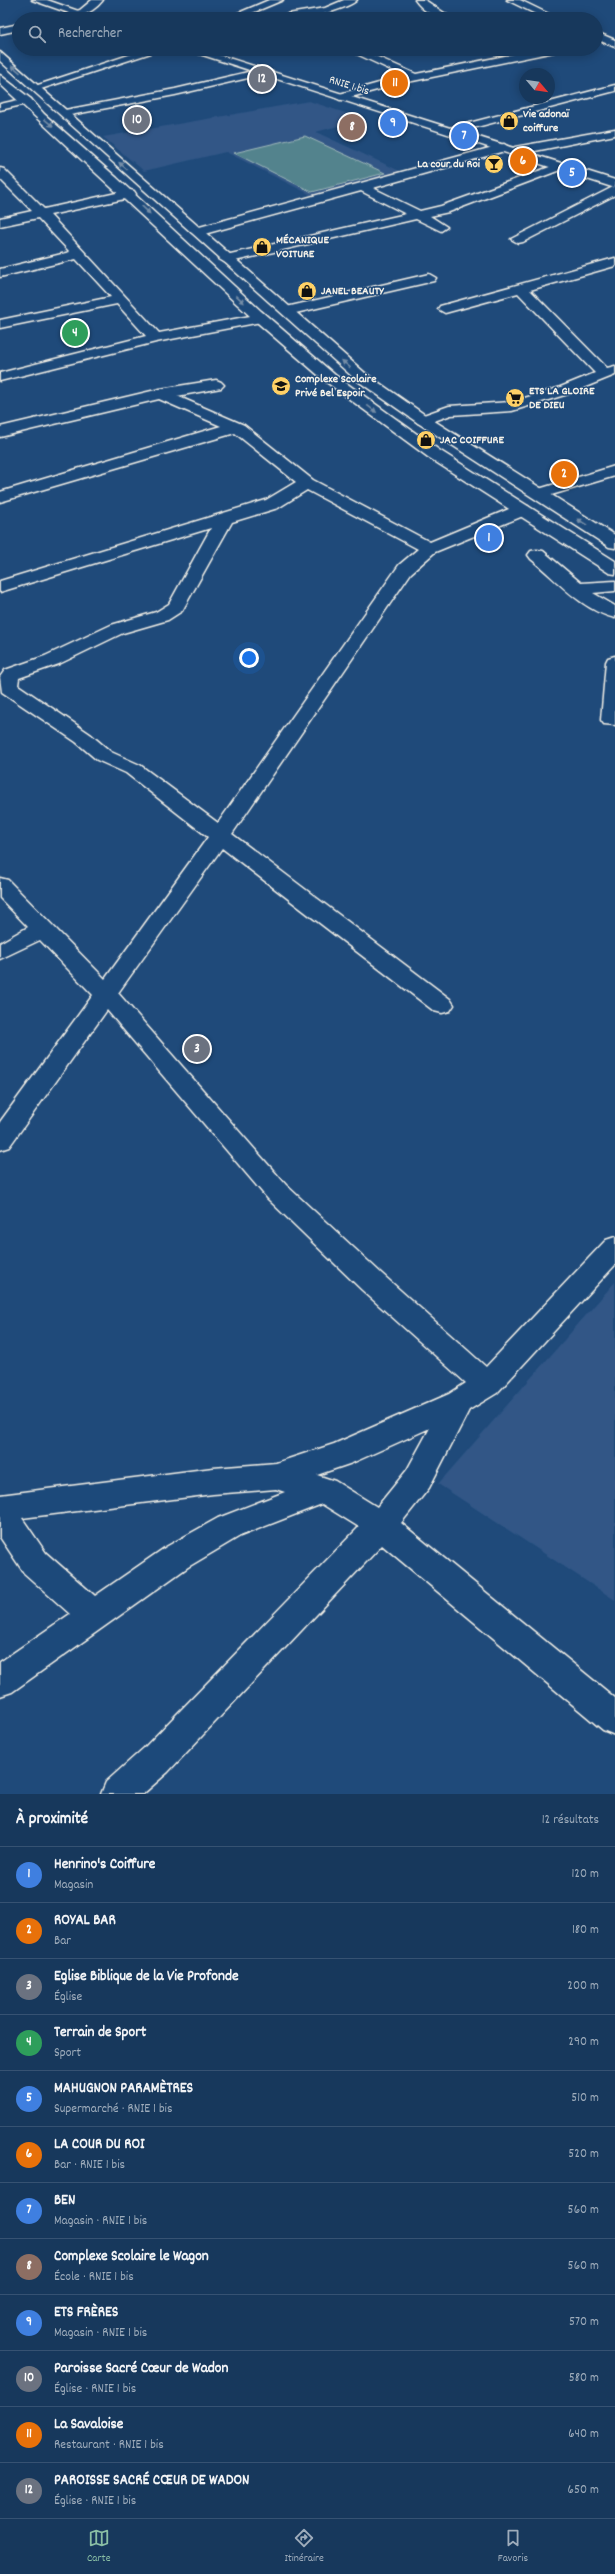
<!DOCTYPE html>
<html lang="fr">
<head>
<meta charset="utf-8">
<style>
  :root { --surface:#17385c; --page:#244365; --text:#f1f3f6; --muted:#9eacbb; --line:#365272; --accent:#8abfa5 }
  body { margin:0; font-family:Dekko,sans-serif; background:var(--page); color:var(--text) }
  .compass { position:absolute; left:519px; top:68px; width:36px; height:36px; border-radius:50%; background:var(--surface); box-shadow:0 2px 10px #0003; rotate:119deg }
  .you { position:absolute; left:249px; top:658px; width:14px; height:14px; margin:-10px; border:3px solid #fff; border-radius:50%; background:#1a73e8; box-shadow:0 0 0 6px #1a73e833 }
  .badge { display:grid; place-items:center; width:26px; height:26px; border-radius:50%; background:var(--accent); color:#fff; font-size:13px; font-weight:700 }
  .pin { position:absolute; translate:-50% -50%; border:2px solid #fff; box-shadow:0 1px 4px #0006 }
  .list { margin:0; padding:0; list-style:none }
  h2 { display:flex; justify-content:space-between; align-items:center; height:52px; margin:0; padding:0 16px; font-size:17px }
  h2 small { font-size:13px; font-weight:400; color:var(--muted) }
  .list li { display:grid; grid-template-columns:26px 1fr auto; gap:12px; align-items:center; box-sizing:border-box; height:56px; padding:0 16px; border-top:1px solid var(--line) }
  .list b { display:block; font-size:15px; white-space:nowrap }
  .list p { margin:0; font-size:13px; white-space:nowrap; color:var(--muted) }
  .list em { font-size:13px; font-style:normal; color:var(--muted) }
  .icon { flex:none; width:22px; height:22px; fill:none; stroke:currentColor; stroke-width:2; stroke-linecap:round; stroke-linejoin:round }
  .map { position:relative; flex:none; width:615px; height:1794px; overflow:hidden }
  .search { position:absolute; background:var(--surface); box-shadow:0 2px 10px #0003; left:12px; right:12px; top:12px; height:44px; display:flex; align-items:center; gap:10px; box-sizing:border-box; padding:0 14px; border-radius:22px; color:var(--muted); font-size:15px }
  .sheet { height:724px; background:var(--surface) }
  nav { display:flex; justify-content:space-around; align-items:center; box-sizing:border-box; height:56px; border-top:1px solid var(--line); background:var(--surface); font-size:11px; color:var(--muted) }
  nav a { display:grid; justify-items:center; gap:2px }
  nav .on { color:var(--accent) }
  .map>svg:first-child { display:block }
  .built { fill:#305686 }
  .green { fill:#52838d; stroke:#a3baba }
  .lines { fill:none; stroke-linecap:round; stroke-linejoin:round }
  .minor-casing { stroke:#f4f1e8; stroke-width:3 }
  .primary-casing { stroke:#f4f1e8; stroke-width:3 }
  .minor { fill:#1f4a7a; fill-rule:evenodd }
  .primary { fill:#1f4a7a; fill-rule:evenodd }
  .oneway { fill:#748da6 }
  .labels { text-anchor:middle; dominant-baseline:central; stroke-width:3; stroke-linejoin:round; paint-order:stroke }
  .far-street-label { font-size:12px; fill:#f4f1e8; stroke:#1f4a7a }
  .far-poi-label { font-size:12px; font-weight:bold; fill:#f4f1e8; stroke:#1f4a7a; text-anchor:start }
</style>
</head>
<body>
<div class="map">
<svg width="615" height="1794" viewBox="0 0 615 1794">
  <rect width="100%" height="100%" fill="#1f4a7a"/>
  <filter id="ink" filterUnits="userSpaceOnUse"><feTurbulence type="fractalNoise" baseFrequency=".025" numOctaves="2"/><feDisplacementMap in="SourceGraphic" scale="8" xChannelSelector="R" yChannelSelector="G"/><feConvolveMatrix kernelMatrix="1 2 1 2 8 2 1 2 1" color-interpolation-filters="sRGB"/></filter>
  <g filter="url(#ink)">
    <path class="built" d="M 309,101 L 364,119 L 316,132 L 402,172 L 311,195 L 226,152 L 144,171 L 103,137 Z
      M 615,1282 L 615,1600 L 438,1484 Z"/>
    <path class="green" d="M 305,136 L 385,173 L 312,192 L 234,153 Z"/>
    <g class="lines">
      <defs>
        <path id="minor" d="M 92,0 L 103,0 C 90,17 71,19 51,19 L 80,10 Z
          M 269,0 L 283,0 L 238,19 L 224,19 Z
          M 344,0 L 357,0 C 349,9 292,25 283,17 L 288,14 L 325,8 Z
          M 415,0 L 425,0 L 453,19 C 438,19 424,13 415,0 Z
          M 507,0 L 520,0 L 559,19 L 546,19 Z
          M 19,24 L 19,30 L 0,34 L 0,28 Z
          M 596,32 L 615,40 L 615,47 L 596,39 Z
          M 147,49 L 163,49 L 41,89 L 37,90 L 32,87 Z
          M 346,49 L 360,49 L 416,74 L 539,49 L 559,49 L 554,52 L 403,83 L 340,100 L 334,97 L 336,95 L 404,76 Z
          M 261,69 L 265,70 L 265,74 L 175,95 L 65,116 L 59,113 L 65,110 L 175,89 Z
          M 615,85 L 615,91 L 450,134 L 444,131 L 446,129 Z
          M 27,98 L 31,99 L 31,103 L 0,110 L 0,104 Z
          M 615,129 L 615,135 L 515,155 L 509,151 L 515,147 Z
          M 504,144 L 510,148 L 508,150 L 373,188 L 420,211 L 441,206 L 558,164 L 566,164 L 568,167 L 449,212 L 430,216 L 447,227 L 441,231 L 416,219 L 226,263 L 219,259 L 226,255 L 406,214 L 361,191 L 197,236 L 191,232 L 192,229 Z
          M 0,168 L 4,169 L 44,209 L 130,190 L 134,191 L 136,194 L 134,197 L 50,215 L 159,333 L 261,314 L 268,318 L 261,322 L 156,342 L 0,381 L 0,373 L 146,336 L 117,304 L 0,328 L 0,320 L 111,297 L 76,259 L 0,277 L 0,269 L 70,252 L 38,218 L 0,226 L 0,218 L 32,211 L 0,179 Z
          M 615,186 L 615,195 L 523,242 L 518,243 L 511,239 Z
          M 615,258 L 615,266 L 530,290 L 607,368 L 615,366 L 615,375 L 568,394 L 512,411 L 451,415 L 423,425 L 418,423 L 415,420 L 418,417 L 449,406 L 511,402 L 558,388 L 595,373 L 518,293 L 445,313 L 438,309 L 440,306 Z
          M 429,274 L 436,278 L 434,281 L 287,315 L 280,311 L 282,308 Z
          M 216,380 L 221,382 L 224,385 L 221,388 L 177,396 L 244,425 L 313,480 L 430,542 L 516,506 L 528,506 L 530,510 L 528,514 L 435,552 L 411,573 L 232,834 L 450,999 L 454,1005 L 450,1011 L 442,1013 L 434,1011 L 222,848 L 118,993 L 286,1185 L 382,1274 L 486,1367 L 606,1240 L 615,1237 L 615,1265 L 497,1393 L 469,1410 L 429,1488 L 401,1523 L 615,1698 L 615,1735 L 603,1730 L 382,1545 L 168,1772 L 143,1794 L 101,1794 L 106,1782 L 144,1748 L 359,1527 L 322,1504 L 240,1536 L 188,1567 L 12,1692 L 0,1696 L 0,1662 L 70,1614 L 24,1573 L 0,1537 L 0,1495 L 213,1468 L 276,1463 L 334,1444 L 449,1394 L 466,1383 L 362,1290 L 268,1199 L 107,1010 L 9,1147 L 0,1150 L 0,1122 L 93,995 L 40,940 L 0,959 L 0,943 L 28,927 L 0,898 L 0,878 L 8,880 L 105,979 L 208,837 L 126,773 L 97,760 L 76,742 L 2,692 L 0,677 L 5,670 L 45,656 L 111,625 L 156,612 L 169,604 L 211,528 L 0,592 L 0,581 L 266,500 L 296,482 L 235,433 L 0,502 L 0,492 L 221,426 L 159,399 L 0,437 L 0,427 L 160,389 ZM 307,490 L 418,549 L 399,565 L 218,823 L 140,765 L 111,752 L 90,734 L 18,685 L 19,678 L 59,664 L 123,633 L 168,620 L 182,611 L 232,522 L 278,508 ZM 430,1428 L 407,1470 L 377,1507 L 335,1481 L 317,1475 L 352,1463 ZM 276,1489 L 285,1492 L 218,1518 L 166,1547 L 95,1596 L 46,1553 L 22,1518 L 213,1494 Z
          M 615,466 L 615,476 L 538,499 L 530,494 L 532,491 Z
          M 537,550 L 543,551 L 581,583 L 615,581 L 615,591 L 593,593 L 615,606 L 615,618 C 581,610 557,580 531,559 L 528,555 L 531,551 Z
          M 615,656 L 615,725 L 604,724 L 601,720 L 606,662 L 608,658 Z"/>
        <path id="primary" d="M 32,0 L 47,0 L 101,19 L 86,19 Z
          M 184,49 L 200,49 L 615,180 L 615,188 Z
          M 0,52 L 365,373 L 428,417 L 615,535 L 615,548 L 609,547 L 418,423 L 355,379 L 0,61 Z
          M 0,75 L 31,99 L 44,114 L 117,178 L 261,311 L 335,375 L 439,450 L 615,561 L 615,574 L 609,573 L 428,457 L 325,381 L 251,317 L 0,84 Z"/>
      </defs>
      <use href="#minor" class="minor-casing"/>
      <use href="#primary" class="primary-casing"/>
      <use href="#minor" class="minor"/>
      <use href="#primary" class="primary"/>
    </g>
    <defs><path id="oneway-solid" d="M-6-.8H1V-3.2L6.5 0L1 3.2V.8H-6Z"/></defs>
    <g class="oneway">
      <use href="#oneway-solid" transform="translate(16 69) rotate(-139)"/>
      <use href="#oneway-solid" transform="translate(49 123) rotate(39)"/>
      <use href="#oneway-solid" transform="translate(123 166) rotate(-138)"/>
      <use href="#oneway-solid" transform="translate(146 210) rotate(44)"/>
      <use href="#oneway-solid" transform="translate(240 299) rotate(43)"/>
      <use href="#oneway-solid" transform="translate(346 364) rotate(-139)"/>
      <use href="#oneway-solid" transform="translate(372 409) rotate(37)"/>
      <use href="#oneway-solid" transform="translate(582 522) rotate(-148)"/>
    </g>
  </g>
  <defs>
    <symbol id="shop-disc" viewBox="-11 -11 22 22"><circle r="9.5" fill="#ffd166" stroke="#1f4a7a"/><path d="M-5-2.5h2.3a2.7 3.5 0 0 1 5.4 0H5L5.5 6h-11ZM-1.5-2.5h3a1.5 2.3 0 0 0-3 0Z" fill="#111"/></symbol>
    <symbol id="bar-disc" viewBox="-11 -11 22 22"><circle r="9.5" fill="#ffd166" stroke="#1f4a7a"/><path d="M-6-5H6L.8 .8V4.5H3.5V6h-7V4.5H-.8V.8Z" fill="#111"/></symbol>
    <symbol id="school-disc" viewBox="-11 -11 22 22"><circle r="9.5" fill="#ffd166" stroke="#1f4a7a"/><path d="M0-5L7-2L0 1L-7-2ZM-4 1L0 2.5L4 1V4Q0 6-4 4Z" fill="#111"/></symbol>
    <symbol id="supermarket-disc" viewBox="-11 -11 22 22"><circle r="9.5" fill="#ffd166" stroke="#1f4a7a"/><path d="M-6-5.5h2.5l.6 2H6L4.5 2H-2.5L-4.4-4H-6ZM-1.5 3.2a1.3 1.3 0 1 0 .1 0ZM3 3.2a1.3 1.3 0 1 0 .1 0Z" fill="#111"/></symbol>
  </defs>
  <g fill-rule="evenodd">
    <use href="#shop-disc" x="498" y="110" width="22" height="22"/>
    <use href="#bar-disc" x="483" y="153" width="22" height="22"/>
    <use href="#shop-disc" x="251" y="236" width="22" height="22"/>
    <use href="#shop-disc" x="296" y="280" width="22" height="22"/>
    <use href="#school-disc" x="270" y="375" width="22" height="22"/>
    <use href="#supermarket-disc" x="504" y="387" width="22" height="22"/>
    <use href="#shop-disc" x="415" y="429" width="22" height="22"/>
  </g>
  <g class="labels">
    <g class="far-street-label">
      <text transform="translate(349 86) rotate(17)">RNIE 1 bis</text>
    </g>
    <g class="far-poi-label">
      <text x="523" y="114">Vie adonaï<tspan x="523" dy="14">coiffure</tspan></text>
      <text x="480" y="164" text-anchor="end">La cour du Roi</text>
      <text x="276" y="240">MÉCANIQUE<tspan x="276" dy="14">VOITURE</tspan></text>
      <text x="321" y="291">JANEL BEAUTY</text>
      <text x="295" y="379">Complexe Scolaire<tspan x="295" dy="14">Privé Bel Espoir</tspan></text>
      <text x="529" y="391">ETS LA GLOIRE<tspan x="529" dy="14">DE DIEU</tspan></text>
      <text x="440" y="440">JAC COIFFURE</text>
    </g>
  </g>
</svg>
<svg class="compass" viewBox="-18 -18 36 36"><path d="M0-13l5 13h-10z" fill="#e53935"/><path d="M0 13l5-13h-10z" fill="#9eacbb"/></svg>
<div class="you"></div>
<div class="pin badge" style="left:489px;top:538px;background:#3f7fe0">1</div>
<div class="pin badge" style="left:564px;top:474px;background:#e8710a">2</div>
<div class="pin badge" style="left:197px;top:1049px;background:#6b7280">3</div>
<div class="pin badge" style="left:75px;top:333px;background:#2e9e5b">4</div>
<div class="pin badge" style="left:572px;top:173px;background:#3f7fe0">5</div>
<div class="pin badge" style="left:523px;top:161px;background:#e8710a">6</div>
<div class="pin badge" style="left:464px;top:136px;background:#3f7fe0">7</div>
<div class="pin badge" style="left:352px;top:127px;background:#8d6e63">8</div>
<div class="pin badge" style="left:393px;top:123px;background:#3f7fe0">9</div>
<div class="pin badge" style="left:137px;top:120px;background:#6b7280">10</div>
<div class="pin badge" style="left:395px;top:83px;background:#e8710a">11</div>
<div class="pin badge" style="left:262px;top:79px;background:#6b7280">12</div>
<div class="search"><svg class="icon" aria-label="search" viewBox="0 0 24 24"><circle cx="10" cy="10" r="6"/><path d="M15 15l6 6"/></svg>Rechercher</div>
</div>
<section class="sheet">
<h2>À proximité<small>12 résultats</small></h2>
<ul class="list">
<li><span class="badge" style="background:#3f7fe0">1</span><div><b>Henrino's Coiffure</b><p>Magasin</p></div><em>120 m</em></li>
<li><span class="badge" style="background:#e8710a">2</span><div><b>ROYAL BAR</b><p>Bar</p></div><em>180 m</em></li>
<li><span class="badge" style="background:#6b7280">3</span><div><b>Eglise Biblique de la Vie Profonde</b><p>Église</p></div><em>200 m</em></li>
<li><span class="badge" style="background:#2e9e5b">4</span><div><b>Terrain de Sport</b><p>Sport</p></div><em>290 m</em></li>
<li><span class="badge" style="background:#3f7fe0">5</span><div><b>MAHUGNON PARAMÈTRES</b><p>Supermarché · RNIE 1 bis</p></div><em>510 m</em></li>
<li><span class="badge" style="background:#e8710a">6</span><div><b>LA COUR DU ROI</b><p>Bar · RNIE 1 bis</p></div><em>520 m</em></li>
<li><span class="badge" style="background:#3f7fe0">7</span><div><b>BEN</b><p>Magasin · RNIE 1 bis</p></div><em>560 m</em></li>
<li><span class="badge" style="background:#8d6e63">8</span><div><b>Complexe Scolaire le Wagon</b><p>École · RNIE 1 bis</p></div><em>560 m</em></li>
<li><span class="badge" style="background:#3f7fe0">9</span><div><b>ETS FRÈRES</b><p>Magasin · RNIE 1 bis</p></div><em>570 m</em></li>
<li><span class="badge" style="background:#6b7280">10</span><div><b>Paroisse Sacré Cœur de Wadon</b><p>Église · RNIE 1 bis</p></div><em>580 m</em></li>
<li><span class="badge" style="background:#e8710a">11</span><div><b>La Savaloise</b><p>Restaurant · RNIE 1 bis</p></div><em>640 m</em></li>
<li><span class="badge" style="background:#6b7280">12</span><div><b>PAROISSE SACRÉ CŒUR DE WADON</b><p>Église · RNIE 1 bis</p></div><em>650 m</em></li>
</ul>
</section>
<nav>
<a class="on"><svg class="icon" aria-label="map" viewBox="0 0 24 24"><path d="M3 6l6-2 6 2 6-2v14l-6 2-6-2-6 2zM9 4v14M15 6v14"/></svg>Carte</a>
<a><svg class="icon" aria-label="directions" viewBox="0 0 24 24"><path d="M12 3l9 9-9 9-9-9zM9 14v-3h6M13 9l2 2-2 2"/></svg>Itinéraire</a>
<a><svg class="icon" aria-label="saved" viewBox="0 0 24 24"><path d="M7 4h10v16l-5-4-5 4z"/></svg>Favoris</a>
</nav>
</body>
</html>
